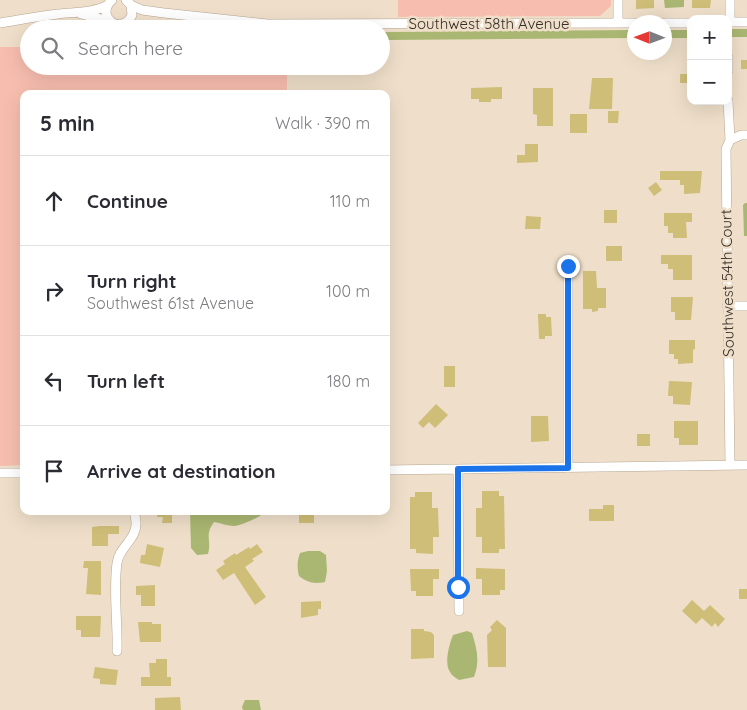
<!DOCTYPE html>
<html lang="en">
<head>
<meta charset="utf-8">
<style>
  :root { --surface:#fff; --page:#f7f7f7; --text:#2b2b33; --muted:#7c7c81; --line:#e1e1e2 }
  body { margin:0; font-family:Quicksand,sans-serif; background:var(--page); color:var(--text) }
  .controls { position:absolute; right:15px; top:15px; display:grid; overflow:hidden; border-radius:10px; box-shadow:0 5px 20px #0002 }
  .controls button { width:45px; height:45px; display:grid; place-items:center; padding:0; border:0; border-bottom:1px solid var(--line); background:var(--surface); color:var(--text); font:25px sans-serif }
  .compass { position:absolute; left:627px; top:15px; width:45px; height:45px; border-radius:50%; background:var(--surface); box-shadow:0 5px 20px #0002; rotate:271deg }
  .stop { position:absolute; width:15px; height:15px; margin:-11px; border:4px solid #1a73e8; border-radius:50%; background:#fff }
  .stop.end { background:#1a73e8; border-color:#fff; box-shadow:0 1px 5px #0008 }
  .list { margin:0; padding:0; list-style:none }
  h2 { display:flex; justify-content:space-between; align-items:center; height:65px; margin:0; padding:0 20px; font-size:21px }
  h2 small { font-size:16px; font-weight:400; color:var(--muted) }
  .list li { display:grid; grid-template-columns:32px 1fr auto; gap:15px; align-items:center; box-sizing:border-box; height:90px; padding:0 20px; border-top:1px solid var(--line) }
  .list b { display:block; font-size:19px; white-space:nowrap }
  .list p { margin:0; font-size:16px; white-space:nowrap; color:var(--muted) }
  .list em { font-size:16px; font-style:normal; color:var(--muted) }
  .icon { flex:none; width:28px; height:28px; fill:none; stroke:currentColor; stroke-width:2; stroke-linecap:round; stroke-linejoin:round }
  .map { position:relative; flex:none; width:747px; height:710px; overflow:hidden }
  .search { position:absolute; background:var(--surface); box-shadow:0 5px 20px #0002; left:20px; top:20px; width:370px; height:55px; display:flex; align-items:center; gap:12px; box-sizing:border-box; padding:0 18px; border-radius:28px; color:var(--muted); font-size:19px }
  .panel { position:absolute; background:var(--surface); box-shadow:0 5px 20px #0002; left:20px; top:90px; width:370px; height:425px; border-radius:10px }
  .map>svg:first-child { display:block }
  .green { fill:#f7beaf }
  .water { fill:#aab772 }
  .lines { fill:none; stroke-linecap:round; stroke-linejoin:round }
  .canal { stroke:#aab772; stroke-width:8 }
  .building { fill:#cebe78 }
  .minor-casing { stroke:#b5a692; stroke-width:10 }
  .minor { stroke:#fff; stroke-width:9 }
  .route { stroke:#1a73e8; stroke-width:6 }
  .labels { text-anchor:middle; dominant-baseline:central; stroke-width:5; stroke-linejoin:round; paint-order:stroke }
  .street-label { font-size:15px; fill:#342e26; stroke:#efdfca }
</style>
</head>
<body>
<div class="map">
<svg width="747" height="710" viewBox="0 0 747 710">
  <rect width="100%" height="100%" fill="#efdfca"/>
  <path class="green" d="M 398,0 L 611,0 L 611,6 L 600,16 L 398,17 Z
    M 0,47 L 29,47 L 29,66 L 287,66 L 287,94 L 24,94 L 24,465 L 0,466 Z"/>
  <path class="water" d="M 664,0 L 684,0 L 684,7 L 665,8 Z
    M 745,203 L 747,203 L 747,236 L 744,236 L 743,205 Z
    M 190,511 L 267,511 C 262,516 241,526 234,526 C 228,526 221,523 214,522 C 204,536 212,539 208,554 L 197,555 L 191,548 Z
    M 308,551 L 320,551 L 326,555 L 327,571 L 325,582 C 314,584 308,583 299,576 C 297,568 297,561 300,553 Z
    M 467,631 L 472,633 C 477,649 480,661 474,677 L 459,680 C 456,678 452,676 450,672 C 444,663 449,645 453,635 Z
    M 245,700 L 259,700 L 261,710 L 243,710 L 242,707 Z"/>
  <g class="lines">
    <path class="canal" d="M 728,33 L 747,33
      M 664,34 L 691,34
      M 385,36 L 634,34"/>
  </g>
  <path class="building" d="M 636,0 L 654,0 L 654,8 L 636,9 Z
    M 692,0 L 711,0 L 710,8 L 692,8 Z
    M 741,60 L 747,60 L 747,69 L 741,69 Z
    M 680,74 L 691,74 L 691,83 L 680,83 Z
    M 592,78 L 613,78 L 612,109 L 589,109 Z
    M 502,87 L 502,99 L 491,99 L 491,102 L 479,102 L 479,99 L 471,99 L 471,88 Z
    M 533,88 L 553,88 L 553,126 L 537,126 L 537,115 L 533,114 Z
    M 608,111 L 619,111 L 618,123 L 608,123 Z
    M 570,114 L 587,114 L 587,133 L 570,133 Z
    M 525,144 L 538,144 L 538,162 L 517,163 L 517,155 L 525,155 Z
    M 660,171 L 702,171 L 700,193 L 684,194 L 684,185 L 680,185 L 680,180 L 660,180 Z
    M 656,182 L 662,190 L 654,196 L 648,188 Z
    M 604,210 L 617,210 L 617,223 L 604,223 Z
    M 664,213 L 692,213 L 692,222 L 686,222 L 687,238 L 673,238 L 673,233 L 668,233 L 668,226 L 664,226 Z
    M 526,216 L 541,217 L 540,229 L 525,229 Z
    M 606,246 L 622,246 L 622,261 L 606,261 Z
    M 661,255 L 692,255 L 692,280 L 673,280 L 673,269 L 668,269 L 668,264 L 661,264 Z
    M 583,271 L 596,271 L 597,288 L 606,288 L 606,308 L 598,308 L 598,311 L 592,312 L 592,309 L 583,309 Z
    M 671,297 L 693,297 L 691,320 L 675,320 L 675,312 L 671,312 Z
    M 538,314 L 546,314 L 546,317 L 551,317 L 552,336 L 545,336 L 545,339 L 539,339 Z
    M 669,340 L 695,340 L 695,349 L 693,350 L 693,363 L 678,364 L 678,359 L 674,359 L 674,354 L 669,354 Z
    M 444,366 L 455,366 L 455,387 L 444,387 Z
    M 669,381 L 692,382 L 690,405 L 673,404 L 673,396 L 668,396 Z
    M 436,404 L 448,415 L 435,428 L 429,422 L 423,428 L 418,423 Z
    M 531,416 L 548,416 L 549,441 L 531,442 Z
    M 674,421 L 698,421 L 698,445 L 679,445 L 679,438 L 674,438 Z
    M 637,434 L 650,434 L 650,446 L 637,446 Z
    M 482,491 L 499,491 L 499,496 L 504,496 L 505,549 L 499,549 L 499,553 L 482,553 L 482,537 L 476,537 L 476,508 L 482,508 Z
    M 415,492 L 432,492 L 432,508 L 438,508 L 439,537 L 433,537 L 433,554 L 416,553 L 416,549 L 410,549 L 410,497 L 415,497 Z
    M 603,505 L 614,505 L 614,521 L 589,521 L 589,509 L 603,509 Z
    M 158,511 L 172,511 L 172,523 L 162,523 L 163,517 L 157,517 Z
    M 299,511 L 314,511 L 314,523 L 299,523 Z
    M 100,526 L 119,526 L 119,534 L 108,534 L 108,546 L 92,546 L 92,527 Z
    M 147,544 L 164,548 L 160,567 L 140,563 L 141,555 L 145,555 Z
    M 257,544 L 263,552 L 252,559 L 254,561 L 245,567 L 266,597 L 255,605 L 234,573 L 223,580 L 216,570 L 225,564 L 223,561 L 235,553 L 236,555 L 249,547 L 250,549 Z
    M 84,561 L 101,561 L 101,595 L 86,594 L 88,568 L 83,568 Z
    M 476,568 L 505,569 L 505,590 L 500,590 L 500,595 L 482,595 L 482,579 L 476,579 Z
    M 410,569 L 439,569 L 439,579 L 433,579 L 433,596 L 416,596 L 416,591 L 411,591 Z
    M 155,585 L 155,606 L 141,606 L 141,595 L 136,595 L 136,586 Z
    M 739,589 L 747,589 L 747,599 L 739,599 Z
    M 692,600 L 704,611 L 710,605 L 725,619 L 718,627 L 715,623 L 712,627 L 702,618 L 696,624 L 682,611 Z
    M 321,601 L 321,609 L 318,609 L 318,615 L 301,618 L 301,602 Z
    M 76,616 L 101,616 L 100,637 L 81,637 L 81,630 L 76,630 Z
    M 497,620 L 506,628 L 506,667 L 488,667 L 487,635 L 492,630 L 490,627 Z
    M 138,622 L 152,622 L 152,624 L 161,624 L 161,642 L 140,642 Z
    M 411,629 L 424,629 L 424,631 L 431,632 L 434,635 L 434,658 L 411,659 Z
    M 156,659 L 167,659 L 167,677 L 171,677 L 171,686 L 141,686 L 141,677 L 150,677 L 149,663 L 156,663 Z
    M 95,667 L 118,670 L 116,685 L 100,684 L 100,679 L 93,678 Z
    M 180,697 L 181,710 L 155,710 L 155,698 Z"/>
  <g class="lines">
    <defs>
      <path id="minor" d="M 112,0 C 94,16 121,37 132,15 L 131,5 L 126,0
        M 618,0 L 618,23
        M 730,0 L 730,22
        M 131,5 L 142,10 L 164,13 L 267,24 L 634,23
        M 81,14 L 109,21
        M 728,22 L 747,22
        M 0,23 C 19,20 39,16 58,14 C 75,12 93,13 108,5
        M 664,23 L 691,23
        M 728,57 L 728,71
        M 728,101 L 730,140 L 726,149 L 730,465
        M 730,140 L 741,135 L 747,135
        M 727,306 L 747,306
        M 568,468 L 568,266
        M 458,469 L 459,611
        M 386,470 L 747,465
        M 0,473 L 24,473
        M 117,651 C 118,622 113,592 117,563 C 119,547 137,539 136,523 C 136,519 135,515 134,511"/>
    </defs>
    <use href="#minor" class="minor-casing"/>
    <use href="#minor" class="minor"/>
  </g>
  <g class="lines">
    <path class="route" d="M 458,587 L 458,469 L 568,468 L 568,266"/>
  </g>
  <g class="labels">
    <g class="street-label">
      <text x="489" y="23">Southwest 58th Avenue</text>
      <text transform="translate(727 283) rotate(-91)">Southwest 54th Court</text>
    </g>
  </g>
</svg>
<div class="controls">
<button>+</button>
<button>−</button>
</div>
<svg class="compass" viewBox="-18 -18 36 36"><path d="M0-13l5 13h-10z" fill="#e53935"/><path d="M0 13l5-13h-10z" fill="#7c7c81"/></svg>
<div class="stop" style="left:458px;top:587px"></div>
<div class="stop end" style="left:568px;top:266px"></div>
<div class="search"><svg class="icon" aria-label="search" viewBox="0 0 24 24"><circle cx="10" cy="10" r="6"/><path d="M15 15l6 6"/></svg>Search here</div>
<section class="panel">
<h2>5 min<small>Walk · 390 m</small></h2>
<ul class="list">
<li><svg class="icon" aria-label="ahead" viewBox="0 0 24 24"><path d="M12 20V5M6 11l6-6 6 6"/></svg><div><b>Continue</b></div><em>110 m</em></li>
<li><svg class="icon" aria-label="right" viewBox="0 0 24 24"><path d="M7 20v-9h11M14 6l5 5-5 5"/></svg><div><b>Turn right</b><p>Southwest 61st Avenue</p></div><em>100 m</em></li>
<li><svg class="icon" aria-label="left" viewBox="0 0 24 24"><path d="M17 20v-9H6M10 6l-5 5 5 5"/></svg><div><b>Turn left</b></div><em>180 m</em></li>
<li><svg class="icon" aria-label="arrive" viewBox="0 0 24 24"><path d="M6 21V4h12l-3 4 3 4H6"/></svg><div><b>Arrive at destination</b></div></li>
</ul>
</section>
</div>
</body>
</html>
